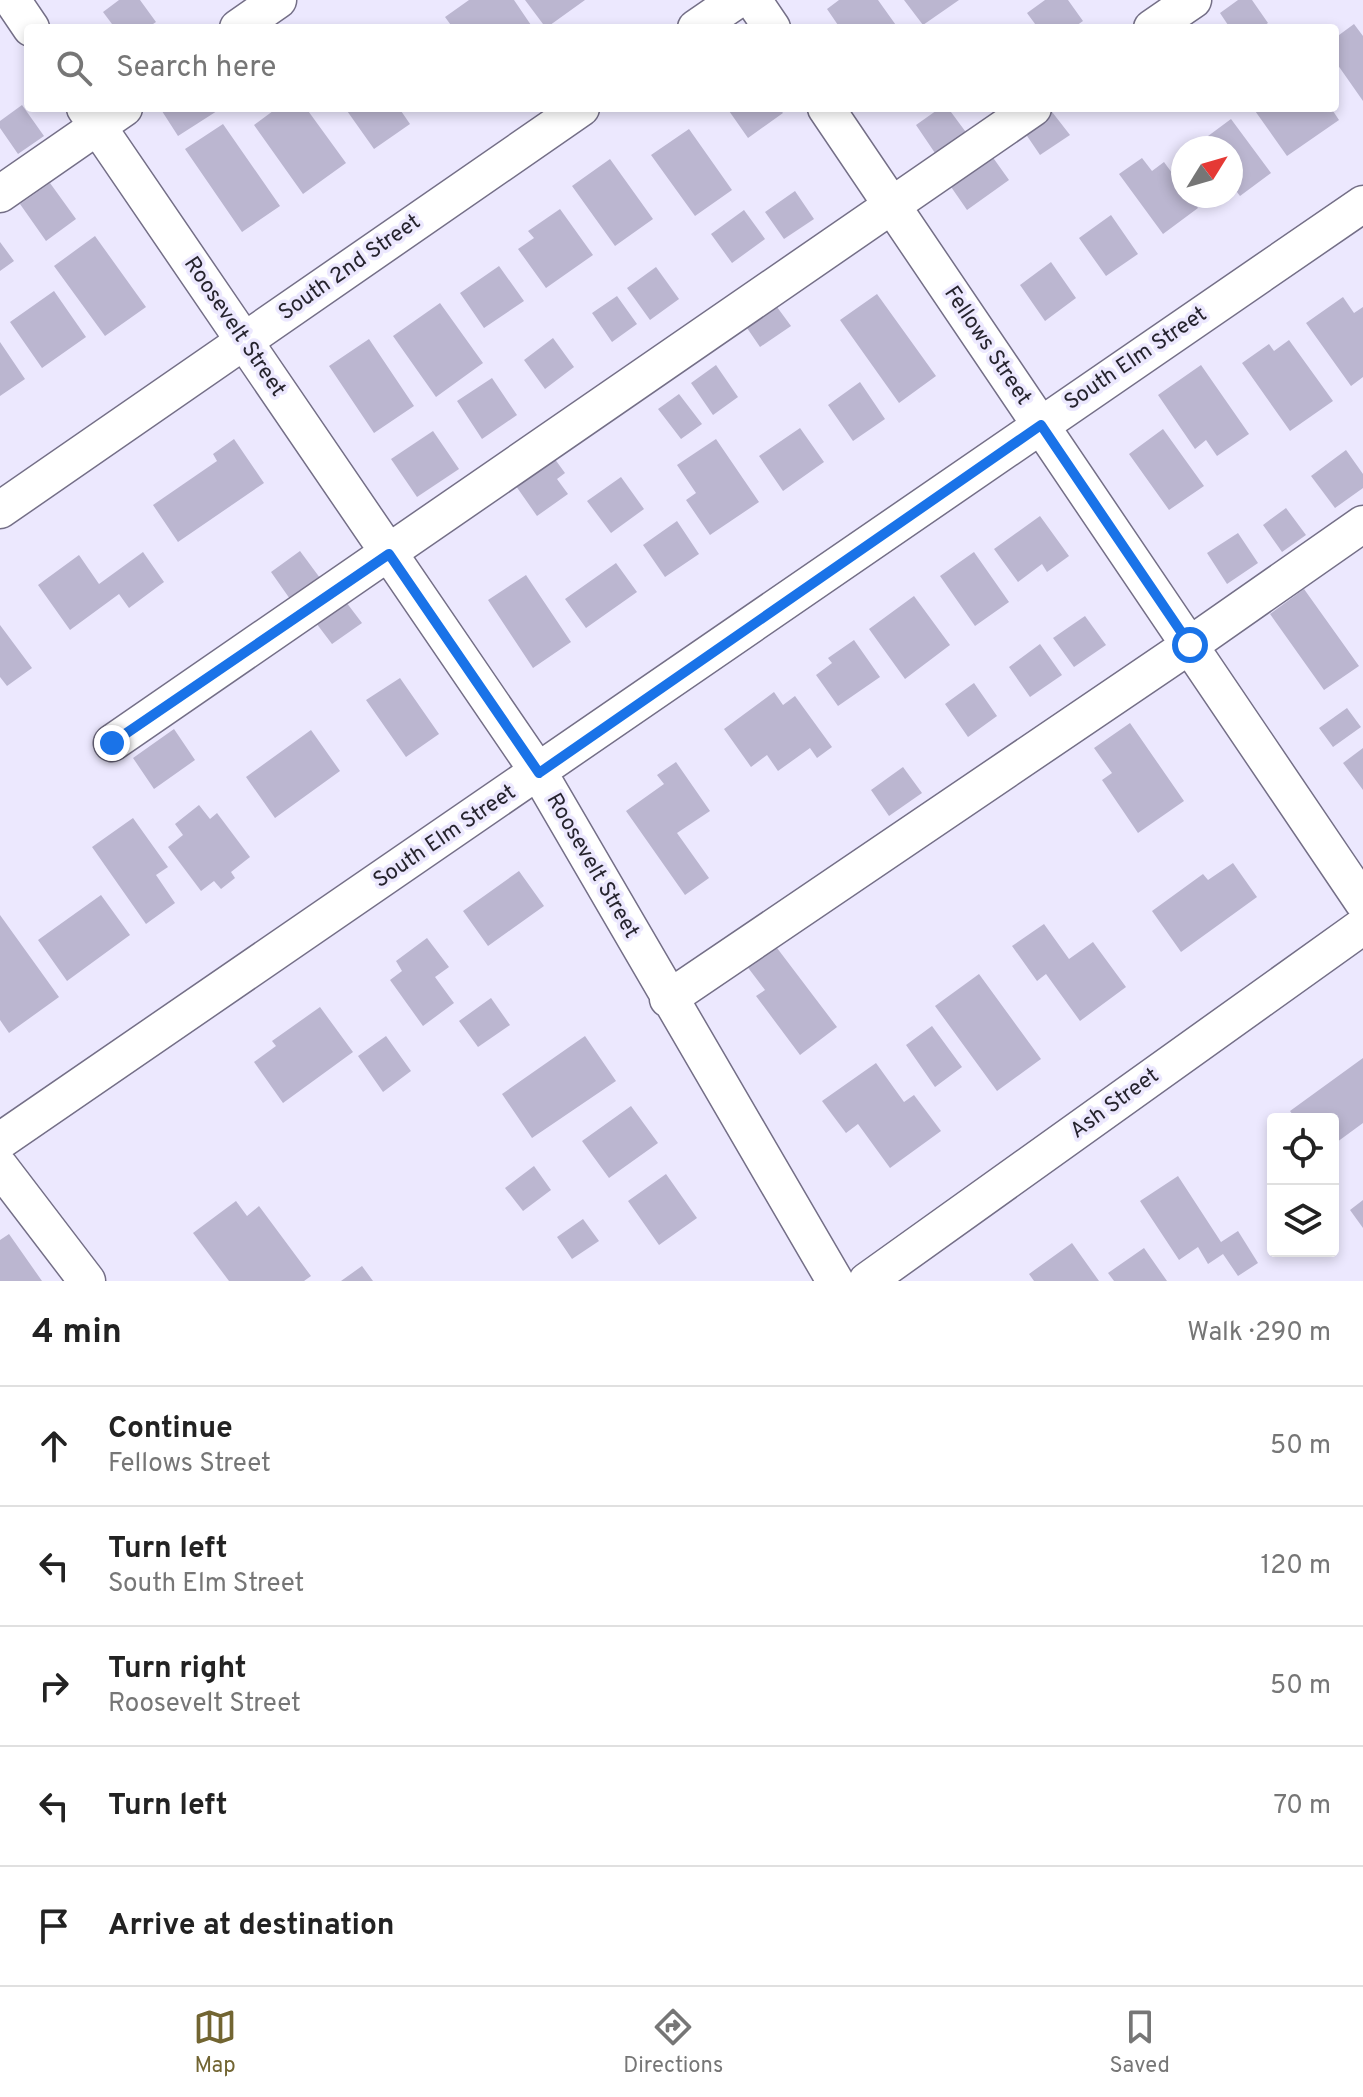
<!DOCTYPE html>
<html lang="en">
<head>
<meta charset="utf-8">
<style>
  :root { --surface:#fff; --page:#f6f6f6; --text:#222; --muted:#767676; --line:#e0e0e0; --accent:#726532 }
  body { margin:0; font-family:Overpass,sans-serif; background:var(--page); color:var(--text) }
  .controls { position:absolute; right:24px; bottom:24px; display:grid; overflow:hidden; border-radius:8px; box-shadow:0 4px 12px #0003 }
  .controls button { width:72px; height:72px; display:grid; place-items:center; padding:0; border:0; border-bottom:2px solid var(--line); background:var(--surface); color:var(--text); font:40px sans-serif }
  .compass { position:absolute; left:1171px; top:136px; width:72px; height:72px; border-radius:50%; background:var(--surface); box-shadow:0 4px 12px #0003; rotate:53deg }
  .stop { position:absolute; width:24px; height:24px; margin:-18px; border:6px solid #1a73e8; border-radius:50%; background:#fff }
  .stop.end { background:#1a73e8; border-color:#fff; box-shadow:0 2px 8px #0008 }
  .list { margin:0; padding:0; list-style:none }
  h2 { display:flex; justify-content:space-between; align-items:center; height:104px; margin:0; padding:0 32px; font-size:34px }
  h2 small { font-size:26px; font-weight:400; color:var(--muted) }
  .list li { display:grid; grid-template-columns:52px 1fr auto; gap:24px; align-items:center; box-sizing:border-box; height:120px; padding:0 32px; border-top:2px solid var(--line) }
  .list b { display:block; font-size:30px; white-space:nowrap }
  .list p { margin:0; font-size:26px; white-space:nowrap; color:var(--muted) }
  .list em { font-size:26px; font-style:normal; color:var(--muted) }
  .icon { flex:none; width:44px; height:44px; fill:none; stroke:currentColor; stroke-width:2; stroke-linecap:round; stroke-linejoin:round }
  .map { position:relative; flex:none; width:1363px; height:1281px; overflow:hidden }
  .search { position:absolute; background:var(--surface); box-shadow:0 4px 12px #0003; left:24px; right:24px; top:24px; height:88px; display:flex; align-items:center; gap:20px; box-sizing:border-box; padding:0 28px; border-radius:8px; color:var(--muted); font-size:30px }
  .sheet { height:704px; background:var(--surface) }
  nav { display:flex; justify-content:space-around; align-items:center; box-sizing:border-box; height:112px; border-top:2px solid var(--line); background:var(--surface); font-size:22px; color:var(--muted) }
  nav a { display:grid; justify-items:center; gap:4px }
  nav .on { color:var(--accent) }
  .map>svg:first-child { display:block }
  .building { fill:#bbb6d0 }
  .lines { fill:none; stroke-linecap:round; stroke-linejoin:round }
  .minor-casing { stroke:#746f87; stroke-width:39 }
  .minor { stroke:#fff; stroke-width:36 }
  .route { stroke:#1a73e8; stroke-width:10 }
  .labels { text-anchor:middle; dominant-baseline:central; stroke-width:7; stroke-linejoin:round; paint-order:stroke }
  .street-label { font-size:22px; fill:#26242e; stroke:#ece8fe }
</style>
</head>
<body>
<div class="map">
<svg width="1363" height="1281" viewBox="0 0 1363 1281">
  <rect width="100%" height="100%" fill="#ece8fe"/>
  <path class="building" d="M 119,0 L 140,0 L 156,22 L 147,28 L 115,28 L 103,12 Z
    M 469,0 L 514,0 L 533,28 L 453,28 L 445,17 Z
    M 525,0 L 585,0 L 546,28 Z
    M 839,0 L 878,0 L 898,28 L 840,28 L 827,9 Z
    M 904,0 L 959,0 L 923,25 Z
    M 1045,0 L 1068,0 L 1083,21 L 1073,28 L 1038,28 L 1027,13 Z
    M 1238,0 L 1252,0 L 1268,23 L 1261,28 L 1230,28 L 1220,13 Z
    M 1354,24 L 1363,36 L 1363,101 L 1335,61 L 1335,38 Z
    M 22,105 L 44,136 L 18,154 L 0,128 L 0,121 Z
    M 160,108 L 215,108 L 217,111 L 178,136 Z
    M 277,108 L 306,108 L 346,163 L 303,194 L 254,125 Z
    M 345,108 L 399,108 L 410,124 L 374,149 Z
    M 727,108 L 779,108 L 783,113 L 748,138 Z
    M 940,108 L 948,108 L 968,135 L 937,156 L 916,125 Z
    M 1049,108 L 1070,135 L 1040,155 L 1021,127 Z
    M 1253,108 L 1313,110 L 1331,108 L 1339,120 L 1287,156 Z
    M 1231,119 L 1271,173 L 1240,196 L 1231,184 L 1231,148 L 1205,148 L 1200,142 Z
    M 223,124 L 280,206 L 242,232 L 185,149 Z
    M 689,129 L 732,190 L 695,216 L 651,155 Z
    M 989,152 L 1009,180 L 967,210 L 947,181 Z
    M 1142,158 L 1152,171 L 1164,162 L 1183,188 L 1183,196 L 1189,196 L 1198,208 L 1163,234 L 1119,174 Z
    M 610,159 L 653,219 L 615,246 L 572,186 Z
    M 50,183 L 76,219 L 46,241 L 20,204 Z
    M 795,191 L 814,219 L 784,239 L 765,212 Z
    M 560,209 L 593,255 L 546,288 L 518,249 L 534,238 L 528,231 Z
    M 744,210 L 765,239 L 732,263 L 711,234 Z
    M 1111,215 L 1138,254 L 1106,276 L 1079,238 Z
    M 95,236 L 146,307 L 105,336 L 54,266 Z
    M 0,242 L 14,261 L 0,271 Z
    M 1051,262 L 1076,298 L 1045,321 L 1020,285 Z
    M 499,266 L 524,301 L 484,328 L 460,293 Z
    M 656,267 L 679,299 L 650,320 L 627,288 Z
    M 54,291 L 86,337 L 42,368 L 10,322 Z
    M 877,294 L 936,376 L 899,403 L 840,320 Z
    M 617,296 L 637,324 L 612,342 L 592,313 Z
    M 1343,297 L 1354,313 L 1363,307 L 1363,377 L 1351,386 L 1306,323 Z
    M 440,303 L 483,363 L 436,397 L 393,336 Z
    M 777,307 L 791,326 L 760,347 L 747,328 Z
    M 553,338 L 574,367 L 545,389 L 524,360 Z
    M 369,339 L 414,406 L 374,433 L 329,366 Z
    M 1289,340 L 1333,401 L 1290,431 L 1242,363 L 1269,344 L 1274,351 Z
    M 0,342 L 25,379 L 0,396 Z
    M 716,365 L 738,397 L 713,415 L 691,383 Z
    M 1201,365 L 1249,434 L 1217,456 L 1206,440 L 1195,449 L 1158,395 Z
    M 492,378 L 517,415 L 482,439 L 457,401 Z
    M 860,382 L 885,419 L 853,441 L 828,405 Z
    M 679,394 L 702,424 L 681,439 L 658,409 Z
    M 800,428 L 824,462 L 783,491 L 759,456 Z
    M 1163,429 L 1204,486 L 1169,510 L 1129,454 Z
    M 433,431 L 459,469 L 417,497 L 391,459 Z
    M 234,439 L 264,483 L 178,542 L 153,505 L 217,461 L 213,454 Z
    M 716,439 L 759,502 L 710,535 L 686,500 L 696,493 L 677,465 Z
    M 1346,450 L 1363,474 L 1363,488 L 1335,508 L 1311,476 Z
    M 549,451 L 565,473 L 557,479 L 568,494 L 537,516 L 511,479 Z
    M 621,477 L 644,509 L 611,533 L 587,501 Z
    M 1286,508 L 1306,535 L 1282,552 L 1263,525 Z
    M 1040,516 L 1069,556 L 1047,572 L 1042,564 L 1018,582 L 994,549 Z
    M 677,521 L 699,554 L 665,577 L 643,545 Z
    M 1238,533 L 1258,563 L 1227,584 L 1207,553 Z
    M 300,551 L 320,578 L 290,599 L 271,572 Z
    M 143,552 L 164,582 L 129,608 L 119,594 L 70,630 L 38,585 L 79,555 L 99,584 Z
    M 974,552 L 1009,602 L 975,626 L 940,576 Z
    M 616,563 L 637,592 L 586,628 L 565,599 Z
    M 526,575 L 571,642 L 533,668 L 488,600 Z
    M 1304,589 L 1359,666 L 1324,690 L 1270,614 Z
    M 914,596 L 950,645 L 905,679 L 869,629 Z
    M 343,598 L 362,623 L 332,644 L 313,619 Z
    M 1085,616 L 1106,645 L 1074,667 L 1053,638 Z
    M 0,625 L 32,668 L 7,686 L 0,677 Z
    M 854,640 L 880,677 L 838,706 L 816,675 L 832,663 L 828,658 Z
    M 1040,644 L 1062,675 L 1030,697 L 1009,667 Z
    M 400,678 L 439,734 L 406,757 L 366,700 Z
    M 974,683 L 997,716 L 968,737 L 945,704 Z
    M 774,692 L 783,705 L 795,696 L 832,747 L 817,758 L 810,748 L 778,771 L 767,755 L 751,767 L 724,729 Z
    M 1347,708 L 1361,727 L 1333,747 L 1319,728 Z
    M 1130,723 L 1184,801 L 1138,833 L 1102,780 L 1112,773 L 1094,748 Z
    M 174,729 L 195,760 L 154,789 L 133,758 Z
    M 311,730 L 340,771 L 275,818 L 246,777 Z
    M 1363,748 L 1363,790 L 1343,763 Z
    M 676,762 L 710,811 L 677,833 L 709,878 L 685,895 L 626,811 L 664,784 L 657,775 Z
    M 903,767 L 922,793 L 889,816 L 871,790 Z
    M 199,805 L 210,819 L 217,813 L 250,857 L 231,872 L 235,878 L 221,889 L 214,881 L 201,891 L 168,847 L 183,835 L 175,824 Z
    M 133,818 L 168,867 L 156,875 L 175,903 L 146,924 L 92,847 Z
    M 1233,863 L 1257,897 L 1181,952 L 1152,911 L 1203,874 L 1208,880 Z
    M 519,871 L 544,906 L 488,946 L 463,911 Z
    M 101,895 L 130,935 L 67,981 L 38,940 Z
    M 0,915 L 59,997 L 9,1033 L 0,1020 Z
    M 1044,924 L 1069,959 L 1093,942 L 1126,987 L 1080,1021 L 1046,974 L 1037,981 L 1012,946 Z
    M 427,938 L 449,967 L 435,977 L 454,1003 L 423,1026 L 390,980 L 402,971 L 396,961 Z
    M 774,944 L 837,1027 L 800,1055 L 756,996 L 765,990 L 746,965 Z
    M 979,974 L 1041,1059 L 997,1091 L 935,1006 Z
    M 491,998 L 510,1025 L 478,1047 L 459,1021 Z
    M 320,1007 L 353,1052 L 283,1103 L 254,1062 L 276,1046 L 272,1041 Z
    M 932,1026 L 962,1067 L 935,1087 L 906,1045 Z
    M 386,1036 L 411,1071 L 383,1092 L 358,1056 Z
    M 585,1036 L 616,1081 L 532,1138 L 502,1094 Z
    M 1363,1058 L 1363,1123 L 1333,1145 L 1333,1119 L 1296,1119 L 1290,1111 Z
    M 876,1063 L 904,1102 L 914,1095 L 941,1131 L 890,1168 L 858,1124 L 846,1133 L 822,1101 Z
    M 631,1106 L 658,1143 L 609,1178 L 582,1141 Z
    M 534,1166 L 551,1190 L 523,1211 L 505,1188 Z
    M 666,1174 L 697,1218 L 659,1245 L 628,1201 Z
    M 1178,1176 L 1221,1242 L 1238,1231 L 1258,1263 L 1238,1276 L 1223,1254 L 1208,1264 L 1198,1247 L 1179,1260 L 1140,1201 Z
    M 1363,1200 L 1363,1228 L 1350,1210 Z
    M 236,1201 L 247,1216 L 259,1206 L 311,1276 L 304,1281 L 229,1281 L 193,1233 Z
    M 583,1219 L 599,1241 L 572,1259 L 557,1237 Z
    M 9,1234 L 42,1281 L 0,1281 L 0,1240 Z
    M 1072,1243 L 1099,1281 L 1034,1281 L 1029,1274 Z
    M 1144,1248 L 1167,1281 L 1114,1281 L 1108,1273 Z
    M 362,1266 L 373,1281 L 341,1281 Z"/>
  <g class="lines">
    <defs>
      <path id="minor" d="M 12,0 L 31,28
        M 753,0 L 772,28
        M 238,28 L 278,0
        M 696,28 L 737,0
        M 1152,28 L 1193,0
        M 85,108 L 539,773 L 835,1281
        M 826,108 L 1363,902
        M 0,194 L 124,108
        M 0,510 L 581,108
        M 112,743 L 1033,108
        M 668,999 L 1190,645 L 1363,524
        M 0,1141 L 1363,204
        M 0,1167 L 87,1281
        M 867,1281 L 1363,926"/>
    </defs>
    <use href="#minor" class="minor-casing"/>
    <use href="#minor" class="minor"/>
  </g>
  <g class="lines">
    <path class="route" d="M 112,743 L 389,554 L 539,773 L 1041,425 L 1190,645"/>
  </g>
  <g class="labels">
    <g class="street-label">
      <text transform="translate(350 268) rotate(-35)">South 2nd Street</text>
      <text transform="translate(234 327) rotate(56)">Roosevelt Street</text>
      <text transform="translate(987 346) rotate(56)">Fellows Street</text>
      <text transform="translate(1136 359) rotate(-34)">South Elm Street</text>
      <text transform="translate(445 837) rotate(-34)">South Elm Street</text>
      <text transform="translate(592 866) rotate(60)">Roosevelt Street</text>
      <text transform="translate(1115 1104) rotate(-36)">Ash Street</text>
    </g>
  </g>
</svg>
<div class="controls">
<button><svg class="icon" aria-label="locate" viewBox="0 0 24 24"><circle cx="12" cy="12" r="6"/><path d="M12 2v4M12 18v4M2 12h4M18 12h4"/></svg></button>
<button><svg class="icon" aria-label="layers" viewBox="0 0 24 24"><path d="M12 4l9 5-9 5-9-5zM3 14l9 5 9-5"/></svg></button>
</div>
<svg class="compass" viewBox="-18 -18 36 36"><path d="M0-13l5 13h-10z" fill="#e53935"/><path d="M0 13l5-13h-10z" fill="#767676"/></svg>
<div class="stop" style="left:1190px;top:645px"></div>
<div class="stop end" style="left:112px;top:743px"></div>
<div class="search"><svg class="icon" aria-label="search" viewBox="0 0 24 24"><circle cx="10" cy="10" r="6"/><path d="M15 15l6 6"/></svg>Search here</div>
</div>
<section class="sheet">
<h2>4 min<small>Walk · 290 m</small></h2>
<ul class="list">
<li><svg class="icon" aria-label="ahead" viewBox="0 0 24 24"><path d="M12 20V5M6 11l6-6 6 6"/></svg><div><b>Continue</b><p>Fellows Street</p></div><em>50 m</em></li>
<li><svg class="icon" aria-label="left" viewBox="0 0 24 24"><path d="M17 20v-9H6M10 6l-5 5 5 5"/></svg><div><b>Turn left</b><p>South Elm Street</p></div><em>120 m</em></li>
<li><svg class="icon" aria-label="right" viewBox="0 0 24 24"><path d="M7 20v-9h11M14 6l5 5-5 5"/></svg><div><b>Turn right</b><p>Roosevelt Street</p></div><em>50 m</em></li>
<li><svg class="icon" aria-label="left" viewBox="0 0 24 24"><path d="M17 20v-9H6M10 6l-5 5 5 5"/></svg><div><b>Turn left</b></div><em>70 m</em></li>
<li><svg class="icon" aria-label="arrive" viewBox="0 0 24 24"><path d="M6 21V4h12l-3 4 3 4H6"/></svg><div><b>Arrive at destination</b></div></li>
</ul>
</section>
<nav>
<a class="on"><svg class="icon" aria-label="map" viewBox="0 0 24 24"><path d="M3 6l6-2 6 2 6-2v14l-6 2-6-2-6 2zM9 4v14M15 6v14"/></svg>Map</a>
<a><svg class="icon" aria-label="directions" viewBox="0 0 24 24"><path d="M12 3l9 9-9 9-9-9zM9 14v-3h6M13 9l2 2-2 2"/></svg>Directions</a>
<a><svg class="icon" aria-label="saved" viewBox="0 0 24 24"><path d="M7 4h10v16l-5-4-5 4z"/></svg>Saved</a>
</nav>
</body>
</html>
